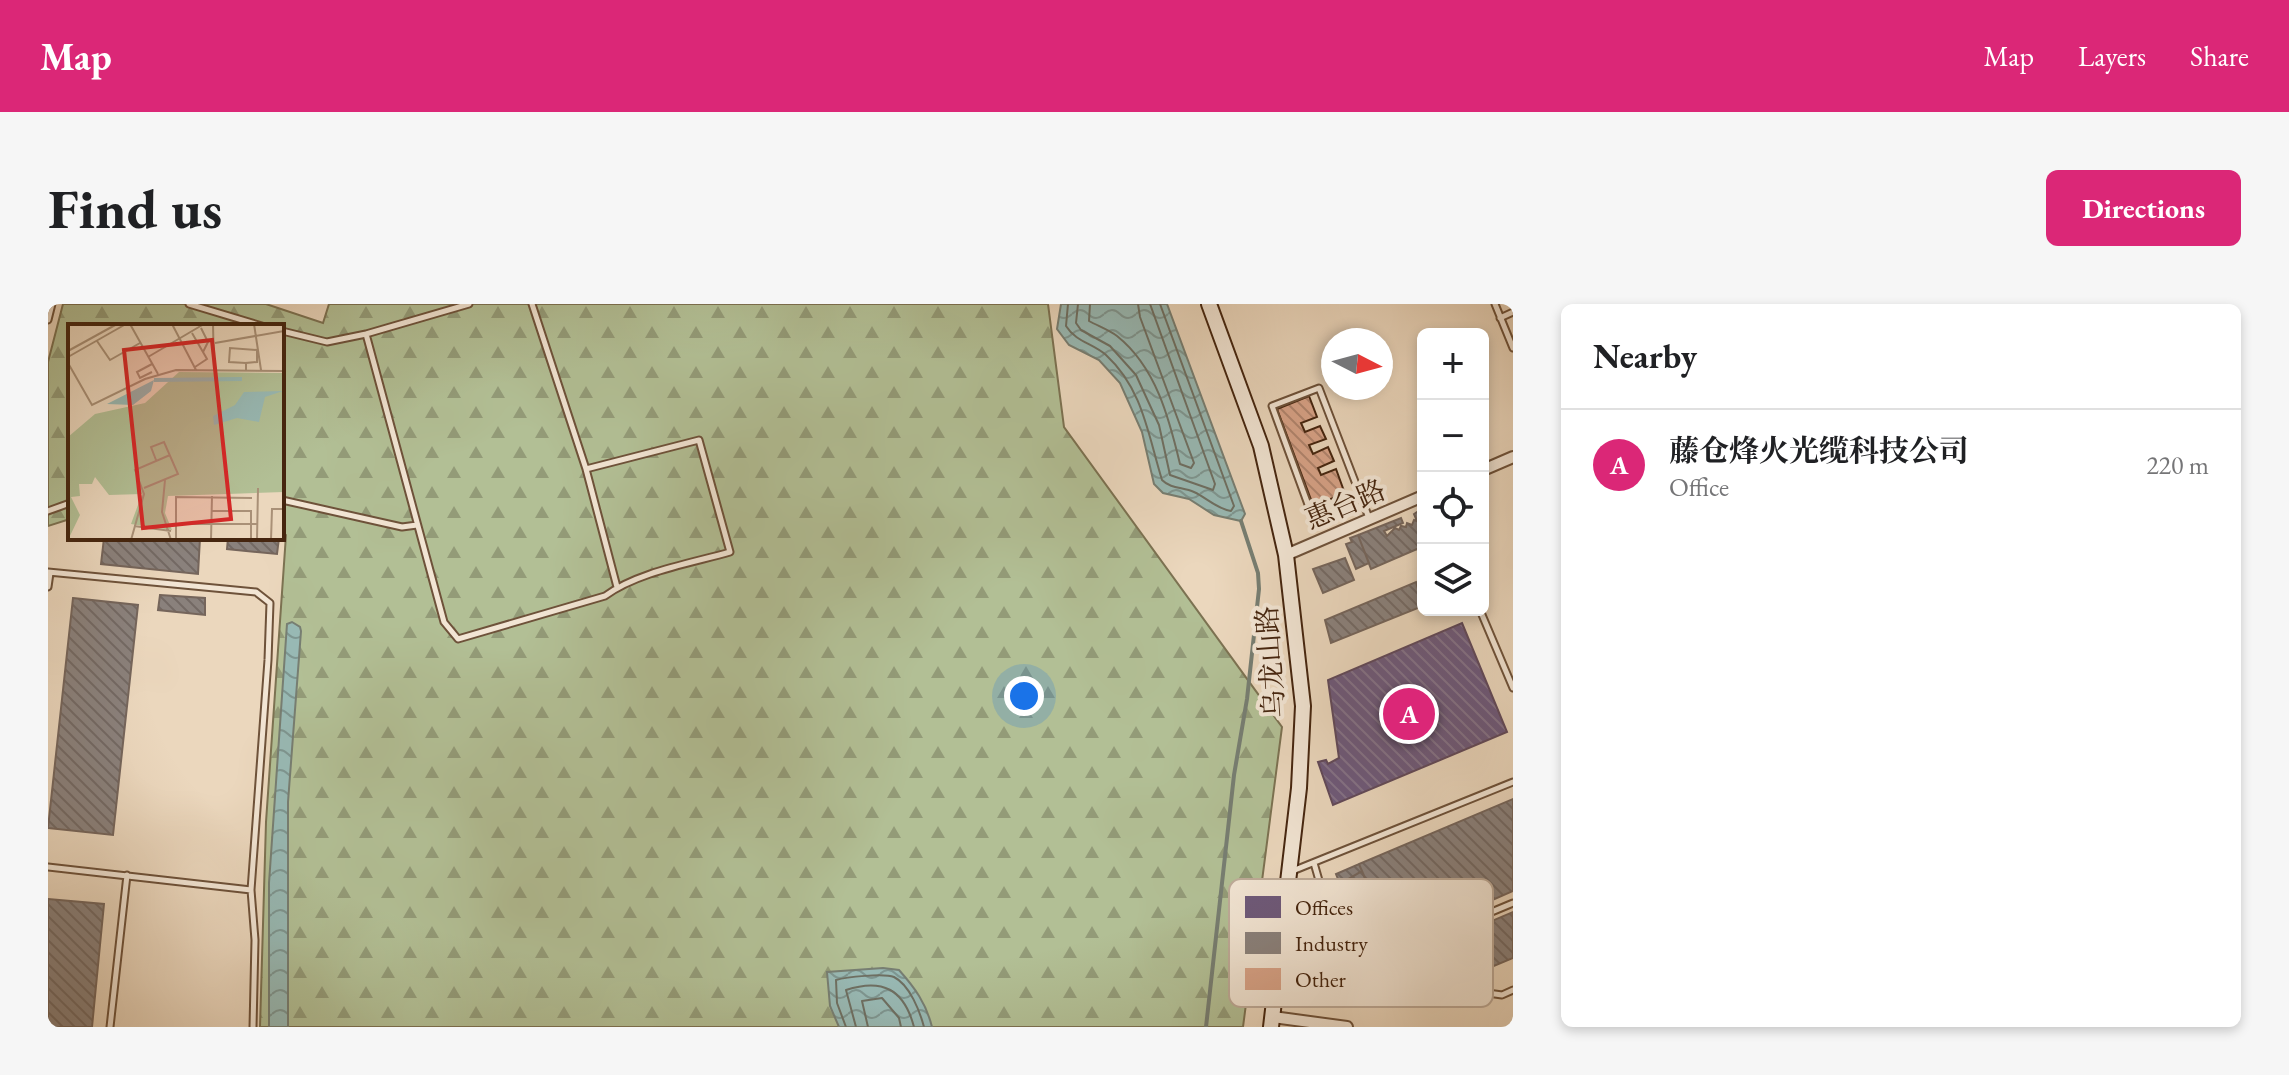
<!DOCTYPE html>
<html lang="en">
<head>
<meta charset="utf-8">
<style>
  :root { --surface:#fff; --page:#f6f6f6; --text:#202124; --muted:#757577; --line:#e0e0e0; --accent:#db2777 }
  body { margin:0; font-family:"EB Garamond","Noto Serif SC",serif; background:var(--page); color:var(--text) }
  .controls { position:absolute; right:24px; top:24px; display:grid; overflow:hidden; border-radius:12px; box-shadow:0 4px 12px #0003 }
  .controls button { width:72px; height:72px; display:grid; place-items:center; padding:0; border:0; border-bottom:2px solid var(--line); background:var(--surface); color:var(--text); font:40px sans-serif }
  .compass { position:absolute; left:1273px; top:24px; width:72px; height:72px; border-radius:50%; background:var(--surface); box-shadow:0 4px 12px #0003; rotate:96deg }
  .you { position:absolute; left:976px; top:392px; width:28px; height:28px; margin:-20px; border:6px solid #fff; border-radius:50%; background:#1a73e8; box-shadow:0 0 0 12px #1a73e833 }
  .badge { display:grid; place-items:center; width:52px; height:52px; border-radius:50%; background:var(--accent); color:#fff; font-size:26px; font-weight:700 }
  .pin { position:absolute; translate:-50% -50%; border:4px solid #fff; box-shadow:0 2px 8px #0006 }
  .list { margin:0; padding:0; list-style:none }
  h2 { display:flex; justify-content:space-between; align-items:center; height:104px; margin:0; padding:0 32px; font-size:34px }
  h2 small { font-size:26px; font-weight:400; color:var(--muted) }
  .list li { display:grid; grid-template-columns:52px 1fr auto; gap:24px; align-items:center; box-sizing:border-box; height:112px; padding:0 32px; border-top:2px solid var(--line) }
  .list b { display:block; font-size:30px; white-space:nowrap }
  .list p { margin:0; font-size:26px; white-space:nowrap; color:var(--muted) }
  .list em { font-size:26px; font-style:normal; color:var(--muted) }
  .icon { flex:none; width:44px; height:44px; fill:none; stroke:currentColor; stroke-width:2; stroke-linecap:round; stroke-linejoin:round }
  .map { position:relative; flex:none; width:1465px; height:723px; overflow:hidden; border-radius:12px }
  header { display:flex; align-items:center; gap:48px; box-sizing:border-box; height:112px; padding:0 40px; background:var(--accent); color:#fff }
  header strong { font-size:38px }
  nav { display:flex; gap:44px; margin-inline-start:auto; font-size:28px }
  .intro { display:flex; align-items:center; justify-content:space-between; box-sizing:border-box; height:192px; padding:0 48px }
  h1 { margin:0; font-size:56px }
  .button { padding:20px 36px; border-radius:12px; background:var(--accent); color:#fff; font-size:28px; font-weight:700 }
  main { display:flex; gap:48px; padding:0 48px }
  aside { flex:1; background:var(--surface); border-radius:12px; box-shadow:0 4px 12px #0003 }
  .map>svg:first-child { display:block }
  .forest { fill:url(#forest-firs); stroke:#7c7252; stroke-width:2 }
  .water { fill:url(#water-waves); stroke:#777e72; stroke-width:2 }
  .offices { fill:url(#offices-back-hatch); stroke:#61495a; stroke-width:2 }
  .industry { fill:url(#industry-back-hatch); stroke:#75655b; stroke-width:2 }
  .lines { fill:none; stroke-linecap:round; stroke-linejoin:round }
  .shore { stroke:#6e6f62; stroke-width:2 }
  .stream { stroke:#777e72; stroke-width:4 }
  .building { fill:url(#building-back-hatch); stroke:#45250f; stroke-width:2 }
  .lane-casing { stroke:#6e523a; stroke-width:9 }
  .street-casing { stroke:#6e523a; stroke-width:14 }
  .secondary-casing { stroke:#45250f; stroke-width:18 }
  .lane { stroke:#f2e5d4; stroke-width:5 }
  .street { stroke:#f2e5d4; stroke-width:10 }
  .secondary { stroke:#f2e5d4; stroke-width:14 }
  .labels { text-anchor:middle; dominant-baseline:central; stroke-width:8; stroke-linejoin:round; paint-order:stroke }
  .street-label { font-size:28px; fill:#45250f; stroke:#f2e5d4 }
  .inset-river { fill:none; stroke:#98b9b4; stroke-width:4 }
  .inset-road { fill:none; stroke:#a99077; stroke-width:2 }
  .view { fill:#d62828; fill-opacity:0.15; stroke:#d62828; stroke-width:4 }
  .inset-edge { fill:none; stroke:#45250f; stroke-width:4 }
  .key { fill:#f2e5d4; stroke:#beab99; stroke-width:2 }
  .key-label { font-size:22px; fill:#45250f }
</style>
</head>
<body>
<header>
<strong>Map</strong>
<nav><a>Map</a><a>Layers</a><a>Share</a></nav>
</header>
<div class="intro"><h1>Find us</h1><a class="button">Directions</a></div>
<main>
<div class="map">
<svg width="1465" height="723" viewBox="0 0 1465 723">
  <defs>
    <pattern id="forest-firs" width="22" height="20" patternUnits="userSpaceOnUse" patternTransform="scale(2)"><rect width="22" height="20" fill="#b2bf95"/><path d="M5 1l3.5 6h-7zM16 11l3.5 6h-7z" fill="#939b78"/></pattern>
    <pattern id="water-waves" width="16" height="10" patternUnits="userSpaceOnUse" patternTransform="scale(2)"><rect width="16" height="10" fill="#98b9b4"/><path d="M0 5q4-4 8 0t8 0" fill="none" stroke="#7e9691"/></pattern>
    <pattern id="offices-back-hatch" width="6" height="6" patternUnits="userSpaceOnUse" patternTransform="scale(2)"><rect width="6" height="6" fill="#6d597a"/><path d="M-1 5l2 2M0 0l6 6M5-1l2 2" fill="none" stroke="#847289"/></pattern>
    <pattern id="industry-back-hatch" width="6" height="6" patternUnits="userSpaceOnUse" patternTransform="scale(2)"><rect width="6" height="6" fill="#8a817c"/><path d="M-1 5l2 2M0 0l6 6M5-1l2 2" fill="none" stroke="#736964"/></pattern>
    <pattern id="building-back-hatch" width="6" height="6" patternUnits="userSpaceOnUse" patternTransform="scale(2)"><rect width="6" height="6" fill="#d8a388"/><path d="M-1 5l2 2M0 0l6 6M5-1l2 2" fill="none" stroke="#b1856e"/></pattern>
  </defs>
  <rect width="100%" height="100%" fill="#ebd7bd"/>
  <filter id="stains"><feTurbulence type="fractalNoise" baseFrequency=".0025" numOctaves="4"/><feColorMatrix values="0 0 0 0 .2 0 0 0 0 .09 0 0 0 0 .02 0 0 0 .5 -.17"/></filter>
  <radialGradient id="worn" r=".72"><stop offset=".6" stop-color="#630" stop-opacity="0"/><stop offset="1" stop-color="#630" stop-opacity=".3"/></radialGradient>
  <path class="forest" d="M 15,0 L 218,0 L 275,19 L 281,0 L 1000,0 L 1016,123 L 1234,423 L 1195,723 L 212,723 L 218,518 L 238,231 L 234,229 L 234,22 L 22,22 L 22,215 L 0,222 L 0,58 Z"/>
  <path class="water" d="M 1013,0 L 1119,0 L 1197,210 L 1193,217 L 1166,211 L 1141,195 L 1115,189 L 1106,180 L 1094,128 L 1072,79 L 1051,56 L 1021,41 L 1009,25 Z
    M 244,318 L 252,323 L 253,327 L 240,498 L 240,723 L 221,723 L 221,579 L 239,320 Z
    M 835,664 L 851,666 C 867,684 878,699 884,723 L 791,723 L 782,702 L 779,668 Z"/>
  <path class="offices" d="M 1414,319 L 1459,428 L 1285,501 L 1270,458 L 1278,456 L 1280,460 L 1291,454 L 1280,376 Z"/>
  <path class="industry" d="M 1369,208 L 1373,209 L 1375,215 L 1375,245 L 1371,247 L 1369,245 L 1323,265 L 1310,231 L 1353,214 L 1355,219 L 1336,227 L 1339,232 L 1347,224 L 1351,226 L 1353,222 L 1358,223 L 1359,219 L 1364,221 L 1366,216 L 1369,217 L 1366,210 Z
    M 1310,231 L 1321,259 L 1308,265 L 1298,240 L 1304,238 L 1302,234 Z
    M 56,234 L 152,234 L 150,270 L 53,260 Z
    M 180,234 L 231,234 L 229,250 L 179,245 Z
    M 1297,254 L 1306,276 L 1275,289 L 1265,265 Z
    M 1368,278 L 1375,302 L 1283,339 L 1277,316 Z
    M 112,291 L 157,294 L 157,311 L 110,306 Z
    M 25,294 L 90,301 L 65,531 L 0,524 Z
    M 1465,495 L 1465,587 L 1399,616 L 1402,623 L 1347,647 L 1311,560 Z
    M 1311,560 L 1314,567 L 1292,580 L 1288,570 Z
    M 1314,567 L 1345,641 L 1333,646 L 1331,642 L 1320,647 L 1292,580 Z
    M 0,595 L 56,600 L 44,723 L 0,723 Z
    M 1465,608 L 1465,654 L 1422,672 L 1406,633 Z"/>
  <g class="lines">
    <path class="shore" d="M 1020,0 L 1018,22 C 1028,38 1044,39 1058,51 C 1095,85 1100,131 1114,176 C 1123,185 1135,183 1146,188 C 1159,194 1169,205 1183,207 L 1186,202 L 1112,0
      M 1030,0 L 1028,19 L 1033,26 L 1062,42 L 1088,71 L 1111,121 L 1122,171 L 1165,186 L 1167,180 L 1102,0
      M 1042,0 L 1041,17 C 1050,22 1061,26 1069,32 C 1108,63 1121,114 1132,160 L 1143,164 L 1146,159 L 1092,13 L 1090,0
      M 798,723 L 789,699 L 788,676 C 798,673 836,669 846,673 C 862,681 872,708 876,723
      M 808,723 L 798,686 C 834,674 856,685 866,723
      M 820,723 L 814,697 L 834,694 L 851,714 L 853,723"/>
    <path class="stream" d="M 1158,723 L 1186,471 L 1199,395 L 1211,285 L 1210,269 L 1193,217"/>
  </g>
  <path class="building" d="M 1261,92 L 1269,113 L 1253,119 L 1257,128 L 1272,122 L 1278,135 L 1261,141 L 1265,150 L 1280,143 L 1286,157 L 1270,164 L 1273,171 L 1288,165 L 1297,190 L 1265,201 L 1229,105 Z"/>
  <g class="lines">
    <defs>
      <path id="lane" d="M 141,0 L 214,22
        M 484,0 L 538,165 L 569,283
        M 1447,0 L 1465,44
        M 1452,14 L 1465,8
        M 0,16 L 4,0
        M 234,27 L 279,38 L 318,30 L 421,0
        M 318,30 L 396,318 L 410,335 L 557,292 C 589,268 644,259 682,248 L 651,136 L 538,165
        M 234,196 L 354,223 L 369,221
        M 1262,206 L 1224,102 L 1271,84 L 1321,214
        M 0,207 L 22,199
        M 0,268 L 208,288 L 222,299 L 220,356 L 203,586 L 207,636 L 205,723
        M 0,283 L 2,269
        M 1432,306 L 1465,384
        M 1266,559 L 1272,580 L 1316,668 L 1366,645 L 1379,635 L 1465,599
        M 0,563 L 203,586
        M 1242,568 L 1465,478
        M 1379,635 L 1397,683 L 1454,691 L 1465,686
        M 62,723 L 79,571"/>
      <path id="street" d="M 1435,166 L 1465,153
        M 1238,251 L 1375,192
        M 1225,713 L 1299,723"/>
      <path id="secondary" d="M 1161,0 L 1213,142 L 1238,251 L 1255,402 L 1251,484 L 1223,723"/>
    </defs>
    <use href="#lane" class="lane-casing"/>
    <use href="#street" class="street-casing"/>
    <use href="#secondary" class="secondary-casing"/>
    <use href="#lane" class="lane"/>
    <use href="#street" class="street"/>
    <use href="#secondary" class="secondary"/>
  </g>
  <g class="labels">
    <g class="street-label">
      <text transform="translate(1297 200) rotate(-23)">惠台路</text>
      <text transform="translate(1222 358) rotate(-94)">乌龙山路</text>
    </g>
  </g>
  <g transform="translate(20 20)">
    <rect width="216" height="216" fill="#ebd7bd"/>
    <path d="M 111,48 L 216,49 L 216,168 L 100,172 L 97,189 L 104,206 L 63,200 L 74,170 L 41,171 L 27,153 L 24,160 L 11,160 L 12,172 L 3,173 L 12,191 L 0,216 L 0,113 L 27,90 L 77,79 Z" fill="#b2bf95"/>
    <path d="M 86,56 L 83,67 L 65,81 L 39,80 ZM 215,67 L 197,73 L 191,98 L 169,94 L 146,101 L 145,92 L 167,81 L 176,68 Z" fill="#98b9b4"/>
    <path class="inset-river" d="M 86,56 L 174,55"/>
    <path class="inset-road" d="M 62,0 L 90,50M 104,0 L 128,46M 145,0 L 146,46M 186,0 L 193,46M 133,4 L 140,18 L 135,28M 124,9 L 139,35 L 127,43M 29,17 L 42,36 L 72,19M 147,19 L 216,7M 0,27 L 49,0M 0,33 L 58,0M 80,33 L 136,0M 0,39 L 24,81 L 77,55 L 108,46 L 216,47M 178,46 L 178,39 L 189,38 L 189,26 L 162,24 L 161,38 L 178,39M 84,48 L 72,54 L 69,48 L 84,40M 97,156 L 94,188 L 103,216M 76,164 L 110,150 L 96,118 L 83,123 L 88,136M 143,187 L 183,187 L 183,216M 108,200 L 189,200M 66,202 L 103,207M 63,216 L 76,170 L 67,146 L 102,131M 108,216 L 108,173 L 184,174M 143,216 L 144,172M 189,216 L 190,164M 203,216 L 204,185 L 216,185"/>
    <path class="view" d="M 144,16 L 163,195 L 75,204 L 56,26 Z"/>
    <rect width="216" height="216" class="inset-edge"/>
  </g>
  <rect x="1181" y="575" width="264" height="128" rx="12" class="key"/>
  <rect x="1197" y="592" width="36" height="22" fill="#6d597a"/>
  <rect x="1197" y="628" width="36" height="22" fill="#8a817c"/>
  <rect x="1197" y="664" width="36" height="22" fill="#d8a388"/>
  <g class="key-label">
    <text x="1247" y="611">Offices</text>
    <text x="1247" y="647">Industry</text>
    <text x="1247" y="683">Other</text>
  </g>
  <rect width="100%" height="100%" filter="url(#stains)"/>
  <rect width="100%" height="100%" fill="url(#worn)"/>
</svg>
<div class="controls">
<button>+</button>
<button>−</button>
<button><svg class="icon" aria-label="locate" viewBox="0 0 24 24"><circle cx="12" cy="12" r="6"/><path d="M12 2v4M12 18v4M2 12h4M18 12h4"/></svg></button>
<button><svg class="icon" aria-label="layers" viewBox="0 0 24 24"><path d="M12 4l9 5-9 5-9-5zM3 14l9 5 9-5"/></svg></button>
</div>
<svg class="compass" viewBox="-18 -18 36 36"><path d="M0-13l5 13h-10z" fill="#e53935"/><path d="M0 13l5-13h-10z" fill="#757577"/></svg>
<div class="you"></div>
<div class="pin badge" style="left:1361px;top:410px">A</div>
</div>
<aside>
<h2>Nearby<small></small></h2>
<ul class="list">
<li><span class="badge">A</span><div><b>藤仓烽火光缆科技公司</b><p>Office</p></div><em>220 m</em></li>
</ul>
</aside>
</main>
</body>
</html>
